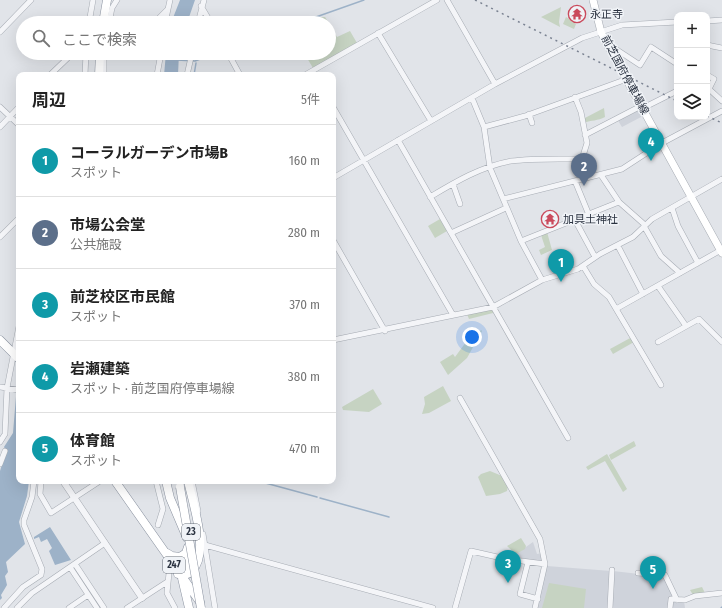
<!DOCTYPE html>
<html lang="ja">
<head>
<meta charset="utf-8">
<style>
  :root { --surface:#fff; --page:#f6f6f6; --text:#222; --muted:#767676; --line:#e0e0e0; --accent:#111827 }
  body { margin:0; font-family:"Fira Sans Condensed","Noto Sans JP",sans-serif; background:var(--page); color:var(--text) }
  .controls { position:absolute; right:12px; top:12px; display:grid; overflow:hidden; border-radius:8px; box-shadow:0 4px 16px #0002 }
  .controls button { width:36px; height:36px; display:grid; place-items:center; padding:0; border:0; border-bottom:1px solid var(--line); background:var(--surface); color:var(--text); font:20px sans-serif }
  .you { position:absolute; left:472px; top:337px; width:14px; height:14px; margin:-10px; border:3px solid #fff; border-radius:50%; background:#1a73e8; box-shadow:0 0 0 6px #1a73e833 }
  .badge { display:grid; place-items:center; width:26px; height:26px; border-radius:50%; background:var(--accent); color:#fff; font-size:13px; font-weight:700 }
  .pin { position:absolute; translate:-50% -33px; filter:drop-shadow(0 1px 2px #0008) }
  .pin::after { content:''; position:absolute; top:21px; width:14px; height:12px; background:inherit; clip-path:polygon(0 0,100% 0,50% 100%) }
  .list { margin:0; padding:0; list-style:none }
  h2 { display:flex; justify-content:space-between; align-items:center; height:52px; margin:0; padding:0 16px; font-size:17px }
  h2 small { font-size:13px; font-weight:400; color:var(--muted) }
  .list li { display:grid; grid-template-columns:26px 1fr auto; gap:12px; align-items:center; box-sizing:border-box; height:72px; padding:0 16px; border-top:1px solid var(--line) }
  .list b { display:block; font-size:15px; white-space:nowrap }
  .list p { margin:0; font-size:13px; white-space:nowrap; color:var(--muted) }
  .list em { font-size:13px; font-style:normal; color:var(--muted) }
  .icon { flex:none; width:22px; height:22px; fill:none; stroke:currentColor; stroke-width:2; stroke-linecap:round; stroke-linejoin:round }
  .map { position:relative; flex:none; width:722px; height:608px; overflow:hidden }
  .search { position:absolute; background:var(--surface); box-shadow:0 4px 16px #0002; left:16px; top:16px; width:320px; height:44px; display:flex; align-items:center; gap:10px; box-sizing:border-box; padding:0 14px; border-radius:22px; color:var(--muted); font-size:15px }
  .panel { position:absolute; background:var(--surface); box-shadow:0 4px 16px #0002; left:16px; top:72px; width:320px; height:412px; border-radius:8px }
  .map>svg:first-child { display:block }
  .built { fill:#cfd3db }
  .green { fill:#c6d3c2 }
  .water { fill:#9db2c8 }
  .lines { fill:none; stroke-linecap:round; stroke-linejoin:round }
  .stream { stroke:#9db2c8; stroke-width:1.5 }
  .minor-casing { stroke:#a6abb3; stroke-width:6 }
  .tertiary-casing { stroke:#a6abb3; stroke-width:7 }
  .secondary-casing { stroke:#a6abb3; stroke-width:8 }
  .trunk-casing { stroke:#89919f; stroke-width:9 }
  .minor { stroke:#f4f5f8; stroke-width:5 }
  .tertiary { stroke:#f4f5f8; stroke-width:6 }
  .secondary { stroke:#fff; stroke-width:7 }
  .trunk { stroke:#fff; stroke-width:8 }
  .rail { stroke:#7b8392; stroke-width:1.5; stroke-dasharray:2 4; stroke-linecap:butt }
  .trunk-bridge-casing { stroke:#89919f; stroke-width:9; stroke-linecap:butt }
  .trunk-bridge { stroke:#fff; stroke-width:8 }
  .labels { text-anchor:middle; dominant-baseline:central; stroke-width:3; stroke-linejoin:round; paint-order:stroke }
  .shield { fill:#f0f3f7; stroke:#656c77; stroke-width:1 }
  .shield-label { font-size:10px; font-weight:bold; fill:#2a3240 }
  .poi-label { font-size:11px; fill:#2a3240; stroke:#f0f3f7; text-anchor:start }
  .street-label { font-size:11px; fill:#2a3240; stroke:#f0f3f7 }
</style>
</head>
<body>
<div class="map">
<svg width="722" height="608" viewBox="0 0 722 608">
  <rect width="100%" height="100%" fill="#e1e4e9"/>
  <path class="built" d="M 639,108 L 643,116 L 622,127 L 617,119 Z
    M 533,542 L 537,554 L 542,553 L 544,563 L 523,561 L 516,554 Z
    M 547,566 L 611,571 L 608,608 L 535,608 Z
    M 613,571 L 665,577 L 676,600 L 684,601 L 685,608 L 610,608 Z"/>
  <path class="green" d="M 561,7 L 559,22 L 560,27 L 541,17 Z
    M 319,17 L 325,17 L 329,23 L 303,23 Z
    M 566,17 L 576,24 L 574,29 L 563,24 Z
    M 329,24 L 337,37 L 350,31 L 357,43 L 313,68 L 304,53 L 329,53 Z
    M 604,108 L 605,117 C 598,121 591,120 584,123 L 583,119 Z
    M 440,219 L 447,231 L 435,238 L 428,226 Z
    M 547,232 L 552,250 L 541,255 L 539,250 L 545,247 L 541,235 Z
    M 493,309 L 493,313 L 469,319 L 467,314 Z
    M 481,330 L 482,331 L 467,358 L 448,375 L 440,362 L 453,354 L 455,357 L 469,338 L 474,341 Z
    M 632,337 L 634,342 L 613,354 L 610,349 Z
    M 443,386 L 451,401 L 429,413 L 422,414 L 425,404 L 424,397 Z
    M 373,389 L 382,404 L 369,412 L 343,410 L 342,407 Z
    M 634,441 L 636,446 L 611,460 L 609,455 Z
    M 607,454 L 627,489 L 623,492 L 605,461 L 588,470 L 586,467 Z
    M 490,471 L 502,476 L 508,486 L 507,491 L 500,494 L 486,496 L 478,477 L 481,474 Z
    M 521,538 L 526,546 L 525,549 L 516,554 L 507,546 Z
    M 549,583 L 586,589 L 584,608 L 542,608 Z
    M 702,587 L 705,593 L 693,595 L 690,590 Z"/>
  <path class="water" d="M 180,0 L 195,0 L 187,23 L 171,23 Z
    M 166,53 L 179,53 L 178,75 L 164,75 Z
    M 19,360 L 19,481 L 29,481 L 27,496 L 19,522 L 25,544 L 6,562 L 8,572 L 5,576 L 7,585 L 1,595 L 2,598 L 0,600 L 0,471 L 6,451 L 4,447 L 13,433 Z
    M 50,527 L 71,560 L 55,565 L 49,551 L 52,548 L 47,539 L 41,542 L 39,537 L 34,539 L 34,537 Z"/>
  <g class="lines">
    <path class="stream" d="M 299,23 L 364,0
      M 177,60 L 195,61 L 216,53
      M 194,75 L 196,63
      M 258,481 L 317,497
      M 320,498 L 389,517
      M 721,608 L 722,607"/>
    <defs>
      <path id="minor" d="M 447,0 L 495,84
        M 201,6 L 211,23
        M 707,21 L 722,20
        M 89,23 L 93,0
        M 109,23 L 112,8 L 117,0
        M 154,23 L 167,10
        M 165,23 L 170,0
        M 198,23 L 204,0
        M 0,32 L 31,0
        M 378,33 L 431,121
        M 608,44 L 640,65 L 651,47 L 677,64
        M 707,45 L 722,48
        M 228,53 L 240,75
        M 50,75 L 73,53
        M 85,75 L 86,53
        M 104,75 L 104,53
        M 157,75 L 161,53
        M 187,75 L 192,53
        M 305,75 L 437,0
        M 707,75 L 714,79 L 709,89 L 722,101
        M 575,97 L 581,112 L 587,143 L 582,159 L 582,180
        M 472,98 L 484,127 L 490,168 L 521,241 L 542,280
        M 0,107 L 19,125
        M 333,107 L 453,315
        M 643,108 L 677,91
        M 529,114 L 532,123
        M 0,127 L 19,107
        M 484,127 L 525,116 L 627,79
        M 585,135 L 641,106
        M 398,140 L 568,438
        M 601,175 L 619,202 L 645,225
        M 333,178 L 495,84 L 582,38 L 622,25 L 677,22
        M 575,181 L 589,215
        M 453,184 L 460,204
        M 430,197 C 455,182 482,166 511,161 C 534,158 558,159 582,159
        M 503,199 L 622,169 L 662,143 L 722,111
        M 672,208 L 678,226 L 698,263
        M 575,220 L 595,257
        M 644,226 L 661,256 L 680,273
        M 451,233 L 506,208
        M 0,237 L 19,218
        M 333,240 L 385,331
        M 521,241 L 619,202
        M 618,246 L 643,294
        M 583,266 L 594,284 L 609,297 L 661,385
        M 658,286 L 686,326
        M 616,309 L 721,250
        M 333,340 L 493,307 L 542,280 L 578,269 L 600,254 L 633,237 L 652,219 L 722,179
        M 658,342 L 699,319 L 722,342
        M 0,387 L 19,390
        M 460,398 L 540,539 L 545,564 L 535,608
        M 0,442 L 5,434 L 7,388 L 19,326
        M 0,464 L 5,451
        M 41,481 L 40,494 L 51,513 L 100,481
        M 156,481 L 163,509 L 158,525
        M 192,481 L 198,511
        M 203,534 L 215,608
        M 205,545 L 433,608
        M 528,562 L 520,594 L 538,599
        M 170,563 L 167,593 L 175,608
        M 75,564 L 104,608
        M 70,567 L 97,608
        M 638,573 L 665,575 L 677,600
        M 4,608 L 23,587 L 41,575 L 42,569 L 24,525 L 24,520 L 32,497 L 34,481
        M 17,608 L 32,593 L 105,543
        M 69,608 L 88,595
        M 127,608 L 167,582
        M 455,608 L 471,551 L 506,559 L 545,564
        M 610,608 L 612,570
        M 670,608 L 671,599 L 685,600 L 695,596 L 722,593"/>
      <path id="tertiary" d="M 63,481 L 142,598"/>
      <path id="secondary" d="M 593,0 L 601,32 L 607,44 L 722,253"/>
      <path id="trunk" d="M 103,23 L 107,0
        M 99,75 L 100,53
        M 0,340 L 19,359
        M 115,481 L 200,602
        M 166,481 L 170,498 L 187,538
        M 167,553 L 172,556 L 180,557 L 186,553 L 188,547
        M 178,574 C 184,576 188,575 192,571 C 210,553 193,504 188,481
        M 189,608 L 182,578 L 188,561 L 189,549"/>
    </defs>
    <use href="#minor" class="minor-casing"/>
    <use href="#tertiary" class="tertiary-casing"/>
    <use href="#secondary" class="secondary-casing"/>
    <use href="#trunk" class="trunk-casing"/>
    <use href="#minor" class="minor"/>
    <use href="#tertiary" class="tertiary"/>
    <use href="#secondary" class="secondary"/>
    <use href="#trunk" class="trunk"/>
    <path class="rail" d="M 475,0 L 677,101
      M 707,116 L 722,123"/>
    <defs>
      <path id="trunk-bridge" d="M 180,487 L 201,608"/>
    </defs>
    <use href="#trunk-bridge" class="trunk-bridge-casing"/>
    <use href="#trunk-bridge" class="trunk-bridge"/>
  </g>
  <defs>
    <symbol id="temple-ring" viewBox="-11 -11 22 22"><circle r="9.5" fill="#f0f3f7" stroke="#ca4a5c" stroke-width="1.5"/><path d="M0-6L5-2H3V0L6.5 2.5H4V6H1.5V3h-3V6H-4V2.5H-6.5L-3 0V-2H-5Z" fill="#ca4a5c"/></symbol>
  </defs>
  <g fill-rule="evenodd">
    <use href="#temple-ring" x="567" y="4" width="20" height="20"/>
    <use href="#temple-ring" x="540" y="209" width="20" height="20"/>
  </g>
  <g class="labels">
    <g class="shield">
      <rect x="182" y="524" width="18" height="16" rx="3"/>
      <rect x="163" y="557" width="22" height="16" rx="3"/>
    </g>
    <g class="shield-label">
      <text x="191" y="532">23</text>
      <text x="174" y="565">247</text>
    </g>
    <g class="poi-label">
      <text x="590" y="14">永正寺</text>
      <text x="563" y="219">加具土神社</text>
    </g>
    <g class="street-label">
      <text transform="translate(625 75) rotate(62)">前芝国府停車場線</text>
    </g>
  </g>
</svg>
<div class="controls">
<button>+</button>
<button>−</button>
<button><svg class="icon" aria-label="layers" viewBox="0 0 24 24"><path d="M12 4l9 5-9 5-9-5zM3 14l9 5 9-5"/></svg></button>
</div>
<div class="you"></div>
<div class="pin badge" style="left:561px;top:282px;background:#0f9aa8">1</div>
<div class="pin badge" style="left:584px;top:186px;background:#5c6f8a">2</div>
<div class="pin badge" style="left:508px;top:583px;background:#0f9aa8">3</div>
<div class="pin badge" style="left:651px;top:161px;background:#0f9aa8">4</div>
<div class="pin badge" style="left:653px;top:589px;background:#0f9aa8">5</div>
<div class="search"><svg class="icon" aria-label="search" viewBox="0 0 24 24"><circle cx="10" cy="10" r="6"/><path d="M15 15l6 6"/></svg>ここで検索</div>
<section class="panel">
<h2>周辺<small>5件</small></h2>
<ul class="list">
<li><span class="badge" style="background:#0f9aa8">1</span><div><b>コーラルガーデン市場B</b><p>スポット</p></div><em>160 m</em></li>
<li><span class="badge" style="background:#5c6f8a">2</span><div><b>市場公会堂</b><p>公共施設</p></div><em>280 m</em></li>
<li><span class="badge" style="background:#0f9aa8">3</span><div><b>前芝校区市民館</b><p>スポット</p></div><em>370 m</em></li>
<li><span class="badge" style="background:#0f9aa8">4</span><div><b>岩瀬建築</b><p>スポット · 前芝国府停車場線</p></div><em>380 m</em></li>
<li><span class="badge" style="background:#0f9aa8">5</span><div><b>体育館</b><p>スポット</p></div><em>470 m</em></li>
</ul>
</section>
</div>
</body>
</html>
